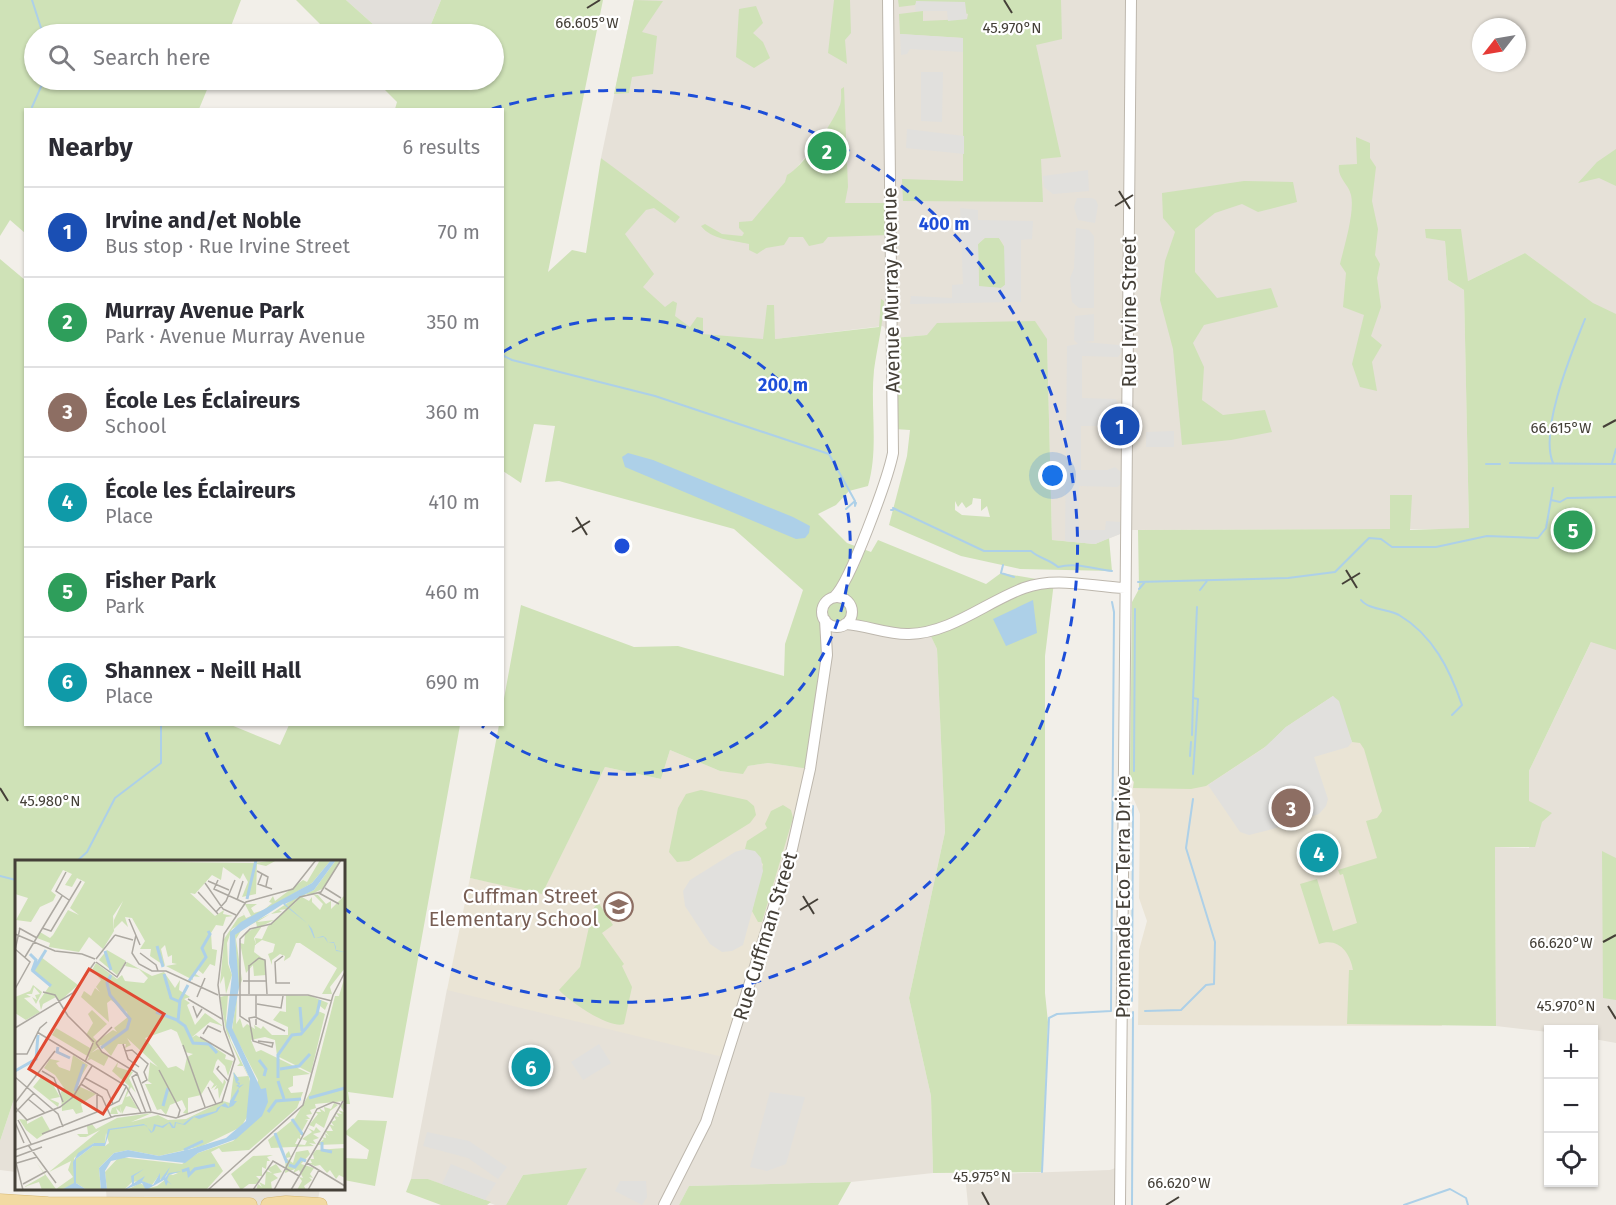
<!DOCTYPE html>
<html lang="en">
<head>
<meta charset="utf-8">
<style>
  :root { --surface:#fff; --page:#f2f2f3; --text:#2b2b33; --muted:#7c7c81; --line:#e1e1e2; --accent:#d93025 }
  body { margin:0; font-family:"Fira Sans",sans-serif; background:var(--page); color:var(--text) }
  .controls { position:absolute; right:18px; bottom:18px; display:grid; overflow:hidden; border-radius:0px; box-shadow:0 2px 4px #0004 }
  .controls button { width:54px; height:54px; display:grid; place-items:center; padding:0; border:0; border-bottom:2px solid var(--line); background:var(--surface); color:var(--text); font:30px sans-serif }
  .compass { position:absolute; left:1472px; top:18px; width:54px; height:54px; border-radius:50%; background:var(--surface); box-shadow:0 2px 4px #0004; rotate:239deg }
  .you { position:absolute; left:1053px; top:476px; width:21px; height:21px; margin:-15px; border:4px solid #fff; border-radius:50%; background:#1a73e8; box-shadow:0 0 0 9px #1a73e833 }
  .badge { display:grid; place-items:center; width:39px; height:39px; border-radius:50%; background:var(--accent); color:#fff; font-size:20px; font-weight:700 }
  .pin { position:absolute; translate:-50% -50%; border:3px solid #fff; box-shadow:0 2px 6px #0006 }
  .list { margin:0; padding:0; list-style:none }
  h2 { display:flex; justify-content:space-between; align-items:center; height:78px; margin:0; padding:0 24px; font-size:26px }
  h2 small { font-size:20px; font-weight:400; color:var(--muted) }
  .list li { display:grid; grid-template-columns:39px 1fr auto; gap:18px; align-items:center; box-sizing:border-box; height:90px; padding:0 24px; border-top:2px solid var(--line) }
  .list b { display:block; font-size:22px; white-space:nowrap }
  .list p { margin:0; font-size:20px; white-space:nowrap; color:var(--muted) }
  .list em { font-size:20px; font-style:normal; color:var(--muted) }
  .icon { flex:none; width:33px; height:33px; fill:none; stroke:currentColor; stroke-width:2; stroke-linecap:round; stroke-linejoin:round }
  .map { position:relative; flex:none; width:1616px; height:1205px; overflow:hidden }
  .search { position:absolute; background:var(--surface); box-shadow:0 2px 4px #0004; left:24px; top:24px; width:480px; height:66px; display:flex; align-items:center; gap:15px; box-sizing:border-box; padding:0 21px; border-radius:33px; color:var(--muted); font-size:22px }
  .panel { position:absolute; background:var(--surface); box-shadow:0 2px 4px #0004; left:24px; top:108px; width:480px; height:618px; border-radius:0px }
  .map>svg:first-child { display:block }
  .residential { fill:#e6e1d8; fill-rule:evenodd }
  .industrial { fill:#e2dfda }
  .education { fill:#eae4d5 }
  .green { fill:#cfe2b7; fill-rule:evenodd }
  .parking { fill:#e1e0dd; fill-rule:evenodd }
  .water { fill:#add0e8 }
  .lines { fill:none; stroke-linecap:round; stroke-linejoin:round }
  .stream { stroke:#add0e8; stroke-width:2 }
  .minor-casing { stroke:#bdb7ad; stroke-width:12 }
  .major-casing { stroke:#d6b774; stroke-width:15 }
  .minor { stroke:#fff; stroke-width:10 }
  .major { stroke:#f2daa2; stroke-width:14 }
  .ticks { fill:none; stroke:#454038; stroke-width:2 }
  .ring { fill:none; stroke:#1d4ed8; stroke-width:3; stroke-dasharray:10 8 }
  .labels { text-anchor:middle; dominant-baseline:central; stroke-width:4.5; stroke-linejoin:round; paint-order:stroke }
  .street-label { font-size:20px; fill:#454038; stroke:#fff }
  .education-label { font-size:20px; fill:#785e54; stroke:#fff; text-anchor:end }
  .inset-river { fill:none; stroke:#add0e8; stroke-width:3 }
  .inset-road { fill:none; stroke:#ada9a2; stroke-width:1.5 }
  .view { fill:#e04a32; fill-opacity:0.15; stroke:#e04a32; stroke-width:3 }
  .inset-edge { fill:none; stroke:#454038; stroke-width:3 }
  .ticks-label { font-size:15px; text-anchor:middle; fill:#454038; stroke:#fff; stroke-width:4.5; stroke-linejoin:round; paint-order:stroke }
  .centre { fill:#1d4ed8; stroke:#fff; stroke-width:3 }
  .ring-label { font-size:18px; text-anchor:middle; font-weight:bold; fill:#1d4ed8; stroke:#fff; stroke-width:4.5; stroke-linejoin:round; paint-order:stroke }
</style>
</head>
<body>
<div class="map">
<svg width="1616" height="1205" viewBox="0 0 1616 1205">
  <rect width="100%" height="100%" fill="#f2efe9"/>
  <path class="residential" d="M 634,0 L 1616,0 L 1616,321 L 1525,253 L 1468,281 L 1445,241 L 1448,280 L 1464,290 L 1469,529 L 1130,530 L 1095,544 L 1052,540 L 1047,339 L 927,335 L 893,338 L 883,326 L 775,339 L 747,339 L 677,332 L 641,303 L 611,233 L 646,194 L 601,158 ZM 1481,27 L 1517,27 L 1517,63 L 1481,63 ZM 842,111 L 845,203 L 742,236 Z
    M 851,617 L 877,629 L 929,631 L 937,649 L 945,832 L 909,998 L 931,1096 L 933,1173 L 851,1182 L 689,1186 L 679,1205 L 567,1205 L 586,1169 L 523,1175 L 506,1205 L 495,1205 L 428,1179 L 411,1179 L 447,989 L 727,1057 L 832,625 L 837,626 Z
    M 1594,636 L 1616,644 L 1616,1043 L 1594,1039 L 1594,1030 L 1548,1030 L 1548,1032 L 1496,1026 L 1495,847 L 1529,848 L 1529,771 Z
    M 16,1093 L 16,1172 L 0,1170 L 0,1141 Z
    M 1121,1166 L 1120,1205 L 968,1205 L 965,1175 L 1110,1170 Z
    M 106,1189 L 320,1189 L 317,1204 L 268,1205 L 107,1205 Z"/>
  <path class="industrial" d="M 346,0 L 441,0 L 427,34 L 384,34 Z"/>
  <path class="education" d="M 1329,611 L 1442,1026 L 1138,1025 L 1139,950 L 1147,921 L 1139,898 L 1140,814 L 1132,795 L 1134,777 Z
    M 670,750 L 720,771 L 743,773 L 748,766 L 768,763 L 810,769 L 727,1058 L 447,990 L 470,878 L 542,893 L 605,767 L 661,779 Z"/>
  <path class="green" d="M 0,0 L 241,0 L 228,34 L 34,34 L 34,80 L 211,80 L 199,109 L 26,110 L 25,233 L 10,220 L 0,236 Z
    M 296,0 L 346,0 L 384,34 L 330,34 Z
    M 441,0 L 603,0 L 548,272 L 572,250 L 586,253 L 601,158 L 680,217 L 675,223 L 654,208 L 646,210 L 625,234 L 654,274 L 643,287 L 665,307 L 673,301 L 677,303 L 675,316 L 690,327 L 697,317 L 703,318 L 703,334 L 763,339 L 767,305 L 774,305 L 775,339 L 879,327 L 881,299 L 884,301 C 883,325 877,347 874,370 C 870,409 879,448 868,486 L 849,491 L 836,505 L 818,514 L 847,543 L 871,552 L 878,540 L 986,584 L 1001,573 L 1054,582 L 1045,656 L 1045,993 L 1048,1022 L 1042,1172 L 933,1173 L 931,1096 L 909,998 L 945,832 L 937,649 L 929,632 L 877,629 L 851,617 L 841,626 L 832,626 L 810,769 L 768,763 L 748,766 L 743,774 L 720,771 L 670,750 L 661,779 L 605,767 L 542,894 L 470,878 L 499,725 L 502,724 L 503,704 L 521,605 L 634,647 L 678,646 L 784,676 L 785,644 L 803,590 L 734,529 L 559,481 L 545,482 L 555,426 L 534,424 L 521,483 L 503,471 L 502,110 L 395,109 L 397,102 L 375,80 L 494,80 L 494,34 L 427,34 Z
    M 634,0 L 663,1 L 642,32 L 657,36 L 653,74 L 632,77 L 629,93 L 614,94 Z
    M 834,0 L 850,0 L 851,33 L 845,40 L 847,64 L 828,53 Z
    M 898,0 L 1061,0 L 1062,39 L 1036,45 L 1061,157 L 1041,159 L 1043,202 L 903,201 L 902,179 L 963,181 L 963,38 L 900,34 L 899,14 L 923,11 L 923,21 L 967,19 L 968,14 L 917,1 L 915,5 L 899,7 Z
    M 756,6 L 763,23 L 753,33 L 763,42 L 770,58 L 754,68 L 736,57 L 739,9 Z
    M 844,87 L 848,187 L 845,203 L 890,203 L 890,235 L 828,237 L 823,243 L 809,246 L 803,237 L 789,237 L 784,245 L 766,248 L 757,254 L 749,250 L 749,244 C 732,240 712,240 701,226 L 705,224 L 722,234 L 742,236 L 744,233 L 739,228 L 739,222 L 752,221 L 785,182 L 787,175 C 802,168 832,124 839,107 C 842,102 841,95 841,89 Z
    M 1356,137 L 1370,143 L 1370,158 L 1376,167 L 1372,201 L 1378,229 L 1375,255 L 1380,264 L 1377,278 L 1381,307 L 1371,336 L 1382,345 L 1372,362 L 1377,391 L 1360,387 L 1352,364 L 1364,315 L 1343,307 L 1346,273 L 1340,264 C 1344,247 1355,212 1351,195 C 1348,183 1337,178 1339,165 L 1357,164 Z
    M 1616,149 L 1616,186 L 1599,178 L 1578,183 L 1597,162 Z
    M 1244,181 L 1293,182 L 1297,202 L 1258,212 L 1242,204 L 1215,213 L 1195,229 L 1195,272 L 1217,298 L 1271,288 L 1278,307 L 1204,325 L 1193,343 L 1204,367 L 1202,400 L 1223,415 L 1265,410 L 1272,432 L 1231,440 L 1182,445 L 1173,349 L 1160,300 L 1165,261 L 1175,232 L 1163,218 L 1162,193 Z
    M 1425,229 L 1461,229 L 1468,281 L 1525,253 L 1593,303 L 1616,314 L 1616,650 L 1591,642 L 1529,771 L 1529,801 L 1552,813 L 1542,822 L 1535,847 L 1495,847 L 1496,1026 L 1347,1024 L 1349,970 L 1353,970 C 1350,952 1338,937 1319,944 L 1300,884 L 1317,879 L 1333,931 L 1357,923 L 1343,874 L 1340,875 L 1338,870 L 1377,858 L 1366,821 L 1377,818 L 1382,811 L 1364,749 L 1360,743 L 1352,742 L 1333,696 L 1286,727 L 1268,745 L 1206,786 L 1191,789 L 1133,788 L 1134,782 L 1130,778 L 1132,602 L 1139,589 L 1138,530 L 1390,529 L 1390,495 L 1412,495 L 1410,530 L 1469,528 L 1464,290 L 1448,280 L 1445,241 L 1426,238 Z
    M 985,238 L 999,238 L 1005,248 L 1005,285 L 1001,288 L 979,287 L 978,244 Z
    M 0,259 L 25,280 L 26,724 L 231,725 L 280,745 L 289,725 L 460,725 L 393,1098 L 348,1092 L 350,1104 L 344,1104 L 344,862 L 16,862 L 16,1093 L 0,1141 Z
    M 1035,321 L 1047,339 L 1052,540 L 1095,544 L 1109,538 L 1112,571 L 1020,569 L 961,556 L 889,525 L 907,456 L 910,430 L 894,429 L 893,338 L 927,335 L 937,323 ZM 973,498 L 981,499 L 981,511 L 987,506 L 990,517 L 962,515 L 955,510 L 955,501 L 958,507 L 962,502 L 966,508 L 972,504 Z
    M 701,790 L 747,800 L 754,806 L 756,815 L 750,823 L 689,861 L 677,862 L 669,852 L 678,808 L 686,794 Z
    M 783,805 L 791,810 L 793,818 L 762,922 L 758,922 L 752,911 L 763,864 L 745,849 L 747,841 L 767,828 L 765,824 L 771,811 Z
    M 1602,851 L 1616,858 L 1616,1000 L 1603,998 Z
    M 598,902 L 613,925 L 602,933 L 624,964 L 622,966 L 632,987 L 624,1024 C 610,1029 571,1003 559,990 L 580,967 L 593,909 Z
    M 358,1120 L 387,1121 L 375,1186 L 344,1180 L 344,1158 L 367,1159 L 369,1150 L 344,1133 Z
    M 587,1168 L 567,1205 L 506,1205 L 523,1175 Z
    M 411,1179 L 428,1179 L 491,1202 L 487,1205 L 441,1205 L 406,1192 Z
    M 851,1182 L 838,1205 L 679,1205 L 689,1186 Z"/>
  <path class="parking" d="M 916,1 L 965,2 L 967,19 L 948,21 L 947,11 L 915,11 Z
    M 900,34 L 963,38 L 963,52 L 910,49 L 907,54 L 901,55 Z
    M 921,72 L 943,72 L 942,122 L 921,121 Z
    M 907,129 L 964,136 L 964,154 L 906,148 Z
    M 1088,170 L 1089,191 L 1053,194 L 1044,187 L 1043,176 Z
    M 1077,198 L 1092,198 L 1096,200 L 1098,205 L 1095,223 L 1078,220 L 1074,207 Z
    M 960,208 L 978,210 L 978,220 L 1033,221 L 1032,239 L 1021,240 L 1021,302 L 910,304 L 911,296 L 952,298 L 952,285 L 963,284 ZM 984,238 L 999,238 L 1004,244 L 1005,285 L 1001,288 L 979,286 L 978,244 Z
    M 1076,228 L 1089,230 L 1094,236 L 1094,308 L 1079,308 L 1072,302 L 1070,278 L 1074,268 Z
    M 1094,314 L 1094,341 L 1084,342 L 1119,345 L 1122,342 L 1122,352 L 1118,357 L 1082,356 L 1082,398 L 1116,399 L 1119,407 L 1122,407 L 1122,418 L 1117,419 L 1116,426 L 1081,426 L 1081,470 L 1107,470 L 1115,467 L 1121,472 L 1121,484 L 1117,487 L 1079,486 L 1079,530 L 1105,530 L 1106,521 L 1121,522 L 1120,534 L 1095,544 L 1065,541 L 1067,346 L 1078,344 L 1074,340 L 1075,316 Z
    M 1174,431 L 1174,447 L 1146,447 L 1146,432 Z
    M 1333,696 L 1339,701 L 1352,742 L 1348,747 L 1314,757 L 1328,799 L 1326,806 L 1319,814 L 1269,830 L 1249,835 L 1240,832 L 1208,785 L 1264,748 L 1286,727 Z
    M 745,849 L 755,851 L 761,858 L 763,871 L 743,945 L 732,951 L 722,952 L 710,944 L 685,906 L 683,891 L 690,880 L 735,852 Z
    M 599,1044 L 611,1063 L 583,1080 L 571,1062 Z
    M 770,1092 L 805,1097 L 786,1164 L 767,1171 L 750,1167 Z
    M 427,1132 L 469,1141 L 507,1167 L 498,1179 L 468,1158 L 423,1146 Z
    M 451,1164 L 496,1183 L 485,1200 L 442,1184 Z
    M 620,1181 L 646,1181 L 647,1197 L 642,1205 L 615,1191 Z"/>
  <path class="water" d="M 628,453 L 653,460 L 793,517 L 810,526 L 809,533 L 805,538 L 796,539 L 625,467 L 622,457 Z
    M 1033,600 L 1037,633 L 1006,646 L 993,619 Z"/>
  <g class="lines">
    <path class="stream" d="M 32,0 L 43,34
      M 32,107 L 44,80
      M 502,355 L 512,360 L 655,396 L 829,454 L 855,501
      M 1510,463 L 1616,464
      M 1553,463 C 1539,430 1572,352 1585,319
      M 1612,463 L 1616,449
      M 1486,464 L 1500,464
      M 1551,500 L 1560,502 L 1567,498 L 1616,497
      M 893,508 L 984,551 L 1031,551 C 1040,559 1049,559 1058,567 C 1077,562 1093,569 1112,571
      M 846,509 L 855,501 L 855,506 L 856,503
      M 891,510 L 893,510
      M 1003,565 L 1001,573 L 1014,577
      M 1138,582 L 1288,578 L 1335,572 L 1369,538 L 1381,539 L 1392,547 L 1436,547 L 1487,536 L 1538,538 L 1546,528 L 1553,488
      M 1139,589 L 1145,582
      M 1200,590 L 1207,581
      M 1361,600 C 1369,610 1388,609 1399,615 C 1433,635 1450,670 1462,705 L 1452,715
      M 1192,735 L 1193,699
      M 1190,756 L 1191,742
      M 1134,771 L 1135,609
      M 1193,774 L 1198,699 L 1193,698 L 1197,607
      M 76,862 L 87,852 L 115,798 L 161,763 L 161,724
      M 0,876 L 16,880
      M 1132,1001 L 1133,806
      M 1145,1011 L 1181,1010 L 1206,985 L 1214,984 L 1215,942 L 1186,848 L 1193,799
      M 1042,1172 L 1049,1018 L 1057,1014 L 1111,1011 L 1114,612 L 1112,602
      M 1132,1205 L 1133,1012
      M 1404,1205 L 1450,1189 L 1466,1198 L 1468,1205"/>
    <defs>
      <path id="minor" d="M 834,597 C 850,583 888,478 893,453 L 888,0
        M822 612a15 15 0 1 1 30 0a15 15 0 1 1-30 0Z
        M 845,624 C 867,625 888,635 909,634 C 951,633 986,602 1024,588 C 1057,576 1092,587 1125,588
        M 664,1205 L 706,1122 L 792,849 L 810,769 L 827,655 L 825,620
        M 1120,1205 L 1131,0"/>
      <path id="major" d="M 0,1201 L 48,1204 L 250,1205
        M 268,1205 L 286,1203 L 320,1205"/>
    </defs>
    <use href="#minor" class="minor-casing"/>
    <use href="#major" class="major-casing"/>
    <use href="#minor" class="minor"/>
    <use href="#major" class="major"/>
  </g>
  <path class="ticks" d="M 1004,0 L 1012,13M 587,8 L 600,0M 1119,191 L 1130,209M 1115,206 L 1133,195M 1603,427 L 1616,420M 576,517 L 587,535M 572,532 L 590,521M 1346,570 L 1357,588M 1342,584 L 1360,573M 0,788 L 8,801M 803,896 L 814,914M 800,910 L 818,899M 1603,942 L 1616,935M 1608,1006 L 1616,1019M 982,1192 L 989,1205M 1166,1205 L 1179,1197"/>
  <g class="ring">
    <path d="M503 352A228 228 0 1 1 482 726"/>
    <path d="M291 860A456 456 0 0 1 204 728M492 109A456 456 0 1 1 344 908"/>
  </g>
  <defs>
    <symbol id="school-ring" viewBox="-11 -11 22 22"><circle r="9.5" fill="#fff" stroke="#8d6e63" stroke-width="1.5"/><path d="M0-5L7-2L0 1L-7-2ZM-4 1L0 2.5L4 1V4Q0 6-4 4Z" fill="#8d6e63"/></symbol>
  </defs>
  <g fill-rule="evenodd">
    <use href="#school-ring" x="602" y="890" width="33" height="33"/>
  </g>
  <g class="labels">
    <g class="street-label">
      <text transform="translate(891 290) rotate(-91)">Avenue Murray Avenue</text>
      <text transform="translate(1129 312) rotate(-90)">Rue Irvine Street</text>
      <text transform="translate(1123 897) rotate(-90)">Promenade Eco Terra Drive</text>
      <text transform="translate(765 936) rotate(-73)">Rue Cuffman Street</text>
    </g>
    <g class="education-label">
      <text x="598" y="896">Cuffman Street<tspan x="598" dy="23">Elementary School</tspan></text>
    </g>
  </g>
  <g transform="translate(15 860)">
    <rect width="330" height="330" fill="#f2efe9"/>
    <path d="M 0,0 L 238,3 L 262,0 L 251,6 L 242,4 L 241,34 L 227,37 L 233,22 L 228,13 L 225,19 L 208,7 L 206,20 L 197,15 L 180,34 L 175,33 L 200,56 L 209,50 L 208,54 L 218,56 L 211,57 L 208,66 L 201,65 L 196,73 L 197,89 L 202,90 L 200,106 L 195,104 L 188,114 L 182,109 L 179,113 L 185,117 L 177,116 L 178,120 L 151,106 L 162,104 L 157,103 L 157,95 L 153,97 L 150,85 L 146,89 L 150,106 L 135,96 L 136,89 L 125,89 L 130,81 L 117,58 L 110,57 L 113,67 L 107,61 L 99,69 L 99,60 L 108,41 L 98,56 L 99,71 L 88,89 L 74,77 L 64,92 L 34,87 L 35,83 L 22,78 L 25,72 L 35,78 L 38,75 L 53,50 L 64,55 L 55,48 L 70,22 L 62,18 L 57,27 L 50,25 L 57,14 L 48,10 L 36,31 L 41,35 L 38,41 L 25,47 L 16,62 L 1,60 L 13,38 L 0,34 ZM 305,0 L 316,0 L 297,23 L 217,69 L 212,83 L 213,104 L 217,115 L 211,134 L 209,116 L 205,124 L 209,79 L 223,58 L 229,55 L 227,51 L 231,58 L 236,56 L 230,44 L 242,44 L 236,48 L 239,53 L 249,50 L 257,43 L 254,42 L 258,36 L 260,41 L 288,20 L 292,22 ZM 321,0 L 326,0 L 309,28 L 297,34 L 303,35 L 311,44 L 316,41 L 316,49 L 330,35 L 330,108 L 315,127 L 317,134 L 307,134 L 322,108 L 285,83 L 281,83 L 275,97 L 269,101 L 270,96 L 265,94 L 257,100 L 257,105 L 253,94 L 258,92 L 260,84 L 247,80 L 240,85 L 239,92 L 251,101 L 251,115 L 239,116 L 238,105 L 231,113 L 225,83 L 229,84 L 230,73 L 242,67 L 241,62 L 227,69 L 221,79 L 227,120 L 223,131 L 220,75 L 227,67 L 255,54 L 242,62 L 259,60 L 247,66 L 239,78 L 241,85 L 240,78 L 247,79 L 253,66 L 287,37 L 294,41 L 297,37 L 297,42 L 305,50 L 308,44 L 299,35 L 291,34 L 272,49 L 264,50 L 267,52 L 256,54 L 280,38 L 299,30 ZM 92,90 L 111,101 L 102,115 L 84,100 ZM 26,97 L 63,125 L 44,142 L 41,137 L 28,144 L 26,150 L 24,141 L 35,125 L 18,112 ZM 112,102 L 137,116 L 149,112 L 160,128 L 165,120 L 164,130 L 175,137 L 169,139 L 175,143 L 172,145 L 180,165 L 190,153 L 208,166 L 195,162 L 176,178 L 181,175 L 211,195 L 210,199 L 218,201 L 213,216 L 210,206 L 203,199 L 201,202 L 198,212 L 208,224 L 209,219 L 211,222 L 204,239 L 203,228 L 199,230 L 202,225 L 196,229 L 199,224 L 195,220 L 186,235 L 173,238 L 173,254 L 168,253 L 171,249 L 167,240 L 155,245 L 151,255 L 146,249 L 142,250 L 130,224 L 137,224 L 133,221 L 135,202 L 143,207 L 112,178 L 116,185 L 110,188 L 111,184 L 103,184 L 96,196 L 86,185 L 76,193 L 83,189 L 94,196 L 89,206 L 76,199 L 72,201 L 74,197 L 37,175 L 41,168 L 75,188 L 78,184 L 71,175 L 78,163 L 73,154 L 77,150 L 92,164 L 78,177 L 82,181 L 98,170 L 102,172 L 99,168 L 113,157 L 112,152 L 96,140 L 92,143 L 94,162 L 66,137 L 69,131 L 76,136 L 80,128 L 85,132 L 81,127 L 86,120 L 77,110 L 81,103 L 102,119 L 107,115 L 110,121 L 129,123 L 133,118 L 124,109 L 110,106 ZM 156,169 L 162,172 L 170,192 L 178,194 L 172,197 L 169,211 L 161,206 L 153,208 L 130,178 ZM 330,116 L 330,241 L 300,244 L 301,248 L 295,250 L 297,254 L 291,255 L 295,259 L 290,259 L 293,260 L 286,273 L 289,275 L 285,275 L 286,280 L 283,278 L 280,284 L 290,285 L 292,281 L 287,279 L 297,272 L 293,268 L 299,271 L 301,267 L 306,272 L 298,274 L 304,278 L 298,280 L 301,284 L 294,283 L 299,286 L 256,288 L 253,280 L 280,258 L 296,231 L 320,136 L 324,136 ZM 18,125 L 27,132 L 21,144 L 17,137 L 22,140 L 20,135 L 25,134 L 19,127 L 17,134 L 11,134 L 16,137 L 9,138 L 25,152 L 11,160 L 0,153 L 0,137 L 15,131 ZM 213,135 L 211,159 L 216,181 L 234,217 L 237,229 L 232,257 L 226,267 L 187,286 L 144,296 L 113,290 L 99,293 L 84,308 L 86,330 L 72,330 L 61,323 L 61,299 L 78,286 L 90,286 L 94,283 L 91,273 L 90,283 L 79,283 L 59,298 L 59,324 L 46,330 L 27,330 L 24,322 L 9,327 L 30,315 L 22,303 L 41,329 L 58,317 L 53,310 L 56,301 L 34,312 L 85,270 L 71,277 L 65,277 L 62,274 L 73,274 L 72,266 L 77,264 L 81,269 L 102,258 L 137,253 L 116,262 L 143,255 L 153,260 L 171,259 L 208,241 L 215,243 L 219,212 L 222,217 L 233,216 L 228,206 L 222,206 L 225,203 L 211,171 L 205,137 ZM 222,135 L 221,164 L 225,158 L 228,168 L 232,164 L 240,169 L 239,165 L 246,169 L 248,166 L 257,175 L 273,175 L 273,167 L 258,160 L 265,151 L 271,152 L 271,135 L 296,136 L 313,143 L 310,150 L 305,146 L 303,151 L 310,154 L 296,213 L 262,196 L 260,180 L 250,177 L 236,180 L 241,192 L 246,190 L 295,214 L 278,216 L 278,226 L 273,228 L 276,233 L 288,232 L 282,248 L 234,290 L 207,292 L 204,288 L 196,292 L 208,311 L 191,330 L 112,330 L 125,323 L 134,328 L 142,326 L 151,319 L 154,314 L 158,315 L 163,313 L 156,313 L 144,320 L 145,314 L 137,325 L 126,321 L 117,322 L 109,330 L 92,330 L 90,312 L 104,297 L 167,304 L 183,293 L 218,281 L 237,263 L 243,220 L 217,170 ZM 58,195 L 73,205 L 61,225 L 81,234 L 66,244 L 68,252 L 61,254 L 58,249 L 47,251 L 46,232 L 49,228 L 40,215 L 29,208 L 35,199 L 45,201 L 41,203 L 44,207 L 55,211 ZM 103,202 L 102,207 L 118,212 L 114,218 L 121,233 L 116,227 L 111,237 L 115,236 L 123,249 L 111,246 L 107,254 L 105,246 L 106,253 L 101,248 L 103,254 L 95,254 L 97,248 L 107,244 L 114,226 L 97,211 ZM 27,216 L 36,221 L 45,237 L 35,239 L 44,243 L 43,247 L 18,227 ZM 330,242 L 330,284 L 302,285 L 309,279 L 306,277 L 311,278 L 310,273 L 314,276 L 310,271 L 318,271 L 314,264 L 319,266 L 316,262 L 321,260 L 319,256 L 324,257 L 321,253 L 327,254 L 323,250 L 329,252 L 325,246 ZM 319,243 L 323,245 L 315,251 L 309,268 L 301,263 L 299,267 L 294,265 L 303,254 L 300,252 L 306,252 L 304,248 L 310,252 L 309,247 L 316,249 ZM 27,256 L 35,270 L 22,279 L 11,270 L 4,259 L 12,260 L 12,264 ZM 330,288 L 330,318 L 324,315 L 321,319 L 315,310 L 312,313 L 305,305 L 300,306 L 293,303 L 297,303 L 295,299 L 299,299 L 298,294 L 302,296 L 298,294 L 301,290 ZM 293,290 L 295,294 L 286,304 L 299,308 L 295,314 L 298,318 L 294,317 L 297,320 L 289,326 L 291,330 L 282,330 L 287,321 L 284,317 L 288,318 L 284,310 L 278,313 L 280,309 L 270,313 L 271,294 L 274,291 L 276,297 L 271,298 L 278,303 L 281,292 ZM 258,295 L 252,297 L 255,301 L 252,301 L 251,309 L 247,307 L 247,316 L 241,316 L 245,320 L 241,324 L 234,324 L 226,330 L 216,314 L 238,296 ZM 261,304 L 267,312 L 258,314 L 263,318 L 256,322 L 257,330 L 241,330 L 243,324 L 247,327 L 244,322 L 250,325 L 251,311 L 257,313 L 252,309 Z" fill="#cfe2b7" fill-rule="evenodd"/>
    <path d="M 316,0 L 321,0 L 299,30 L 270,44 L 293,64 L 297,69 L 300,78 L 308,76 L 311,78 L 313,83 L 319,82 L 321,87 L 321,90 L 330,92 L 321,91 L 319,83 L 313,83 L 309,77 L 299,78 L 293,64 L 268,44 L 220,75 L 224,127 L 217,168 L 246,229 L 251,228 L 253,242 L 247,256 L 221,279 L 183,293 L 170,303 L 114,297 L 96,301 L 90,311 L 92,330 L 86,330 L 84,308 L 99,293 L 113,290 L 144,296 L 176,289 L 211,278 L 231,261 L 235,219 L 211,167 L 217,115 L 214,103 L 215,72 L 226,62 L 297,23 ZM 218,212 L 223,218 L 224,220 L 221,223 L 223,222 L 225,223 L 224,226 L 229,224 L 223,229 L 224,231 L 219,241 L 222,241 L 218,246 L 213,248 L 206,246 L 202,252 L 184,259 L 179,257 L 170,265 L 161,263 L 160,268 L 157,268 L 154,263 L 148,268 L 141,266 L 139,271 L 136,273 L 131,265 L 95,270 L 90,286 L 78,286 L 61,299 L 61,323 L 72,330 L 46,330 L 59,323 L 58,302 L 63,293 L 79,283 L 90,283 L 93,269 L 129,264 L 137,272 L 139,264 L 147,266 L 155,262 L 159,267 L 160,262 L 168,264 L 177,257 L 201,251 L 202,248 L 210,243 L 214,247 L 215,241 L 224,227 L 221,226 L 224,224 L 221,223 ZM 155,307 L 150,318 L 154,313 L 167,311 L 154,315 L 152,320 L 157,325 L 153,322 L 151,326 L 149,320 L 131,330 L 127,323 L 109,330 L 117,324 L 116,316 L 129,309 L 119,316 L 119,323 L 130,316 L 127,321 L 138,325 L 145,313 L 145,320 Z" fill="#add0e8"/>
    <path class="inset-river" d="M 232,39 L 241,0M 142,86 L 148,107M 31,90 L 18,111 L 36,126M 90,91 L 96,110M 15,94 L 21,100 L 17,111M 149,114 L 156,138 L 165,142M 174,121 L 191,97 L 187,88 L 195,74 L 193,71M 173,125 L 165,140 L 163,161 L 170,166 L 178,183 L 194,184 L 202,193M 285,147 L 287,171M 141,152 L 162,160M 43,187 L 42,192 L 55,198M 86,188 L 112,169 L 115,159 L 95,135 L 92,123 L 96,115M 244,200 L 251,209 L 249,216M 265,209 L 284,206 L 295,194M 0,211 L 21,199 L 23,175M 263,218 L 263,195 L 277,175 L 286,174 L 292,167 L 302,154 L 305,140M 263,221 L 269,239M 60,231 L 69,204M 294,238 L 330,228M 148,246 L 153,228M 253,252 L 261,241 L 286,239M 277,259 L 288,275M 260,273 L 272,303M 307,282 L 307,290 L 317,292M 169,290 L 188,281M 274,305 L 280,307 L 286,299 L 291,301M 167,311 L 173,309 L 174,315 L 180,309 L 200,305"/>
    <path class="inset-road" d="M 242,11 L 253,17 L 251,26M 51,12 L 41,31 L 54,40M 247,14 L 243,24 L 257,29M 203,20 L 199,29 L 230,43M 193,21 L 214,30M 190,23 L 208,49 L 221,55M 310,28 L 326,38M 183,32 L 203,54M 304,33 L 324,44M 222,40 L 228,21M 201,52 L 211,41 L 220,20M 114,59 L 125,85M 4,68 L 22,78M 27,68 L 36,71 L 66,21M 0,74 L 40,91 L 67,94 L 80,99M 100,75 L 118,80M 121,75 L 117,93 L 124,104 L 137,111 L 151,111 L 203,135M 0,90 L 5,68M 125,93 L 141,105 L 143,111M 268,96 L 260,102 L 261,123 L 275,123M 10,97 L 47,36M 81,99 L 100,75M 81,102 L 102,117 L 111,102M 234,106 L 244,98 L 250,100 L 252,134M 228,121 L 252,121M 0,129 L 15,102 L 0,89M 28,132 L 40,135 L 53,156 L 79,182M 234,134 L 234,105M 204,135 L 293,135 L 317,141M 241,135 L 241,165M 182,137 L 190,118M 173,139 L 207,159M 242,144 L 266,148 L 268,136M 178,146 L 182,157 L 187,149M 240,157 L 234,158 L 238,181 L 257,187 L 258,183 L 243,181M 240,157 L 270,171M 234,162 L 225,156 L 225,79 L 235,69 L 256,64 L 285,37 L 306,32 L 326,0M 0,168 L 58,133 L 80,102M 22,172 L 111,226 L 126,253M 188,174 L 193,166 L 206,172M 185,177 L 219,197M 81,183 L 87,192 L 122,213 L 136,251M 81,183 L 97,167M 108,184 L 113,199 L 124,207M 168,185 L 190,247M 110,191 L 117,190 L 133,204 L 129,212 L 132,220 L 127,223M 0,194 L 12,194 L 25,168 L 32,162M 70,202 L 78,183M 204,206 L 202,209 L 214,222M 144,210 L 165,250 L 163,257M 27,211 L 39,218 L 48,242M 122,214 L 117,217 L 131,253M 0,217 L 43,254 L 48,267M 70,218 L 92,230 L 98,244M 66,224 L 87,237 L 96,257M 193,227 L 201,244M 13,239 L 30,253M 0,243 L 40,191M 0,247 L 12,260 L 45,247 L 58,237 L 77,206M 92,247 L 104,241 L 111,227M 0,253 L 19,233M 3,260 L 16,284M 0,262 L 9,283M 27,274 L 82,252 L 82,233M 13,285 L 41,323M 0,290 L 100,256 L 136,252 L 161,258 L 207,242 L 220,199 L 209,169 L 203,125 L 209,74 L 231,42 L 278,29 L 301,0M 0,297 L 27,287M 0,299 L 8,330M 2,303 L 22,297M 292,303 L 330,326M 8,324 L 32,311M 193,330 L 288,245 L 318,135 L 330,112M 238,330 L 258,301 L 284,316M 259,330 L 302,249 L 318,242 L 325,244M 276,330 L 328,241M 293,330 L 304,310"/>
    <path class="view" d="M 74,109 L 149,154 L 88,254 L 14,209 Z"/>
    <rect width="330" height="330" class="inset-edge"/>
  </g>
  <g class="ticks-label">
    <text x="587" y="28">66.605°W</text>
    <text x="1012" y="33">45.970°N</text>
    <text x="1561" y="433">66.615°W</text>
    <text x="50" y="806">45.980°N</text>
    <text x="1561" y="948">66.620°W</text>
    <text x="1566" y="1011">45.970°N</text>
    <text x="982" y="1182">45.975°N</text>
    <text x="1179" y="1188">66.620°W</text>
  </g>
  <circle cx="622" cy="546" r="9" class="centre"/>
  <g class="ring-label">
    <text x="944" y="230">400 m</text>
    <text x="783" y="391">200 m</text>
  </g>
</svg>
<div class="controls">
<button>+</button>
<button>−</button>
<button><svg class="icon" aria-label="locate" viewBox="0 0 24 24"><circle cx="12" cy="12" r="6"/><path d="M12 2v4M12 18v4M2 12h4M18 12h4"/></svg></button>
</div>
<svg class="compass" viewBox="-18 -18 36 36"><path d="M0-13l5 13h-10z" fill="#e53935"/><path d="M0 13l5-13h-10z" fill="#7c7c81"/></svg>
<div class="you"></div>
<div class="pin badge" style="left:1120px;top:426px;background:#1a4fb4">1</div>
<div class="pin badge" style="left:827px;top:151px;background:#2e9e5b">2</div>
<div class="pin badge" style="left:1291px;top:808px;background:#8d6e63">3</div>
<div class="pin badge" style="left:1319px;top:853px;background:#0f9aa8">4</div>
<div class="pin badge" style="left:1573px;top:530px;background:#2e9e5b">5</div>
<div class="pin badge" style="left:531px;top:1067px;background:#0f9aa8">6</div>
<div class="search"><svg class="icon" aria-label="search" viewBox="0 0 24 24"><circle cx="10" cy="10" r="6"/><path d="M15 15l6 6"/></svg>Search here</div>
<section class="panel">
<h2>Nearby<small>6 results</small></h2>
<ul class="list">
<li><span class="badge" style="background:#1a4fb4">1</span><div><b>Irvine and/et Noble</b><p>Bus stop · Rue Irvine Street</p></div><em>70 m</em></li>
<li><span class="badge" style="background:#2e9e5b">2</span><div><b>Murray Avenue Park</b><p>Park · Avenue Murray Avenue</p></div><em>350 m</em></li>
<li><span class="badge" style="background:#8d6e63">3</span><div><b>École Les Éclaireurs</b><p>School</p></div><em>360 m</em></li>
<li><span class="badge" style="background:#0f9aa8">4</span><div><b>École les Éclaireurs</b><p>Place</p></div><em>410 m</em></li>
<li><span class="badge" style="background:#2e9e5b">5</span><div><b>Fisher Park</b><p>Park</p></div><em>460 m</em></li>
<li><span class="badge" style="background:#0f9aa8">6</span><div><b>Shannex - Neill Hall</b><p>Place</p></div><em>690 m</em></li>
</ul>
</section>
</div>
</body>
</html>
